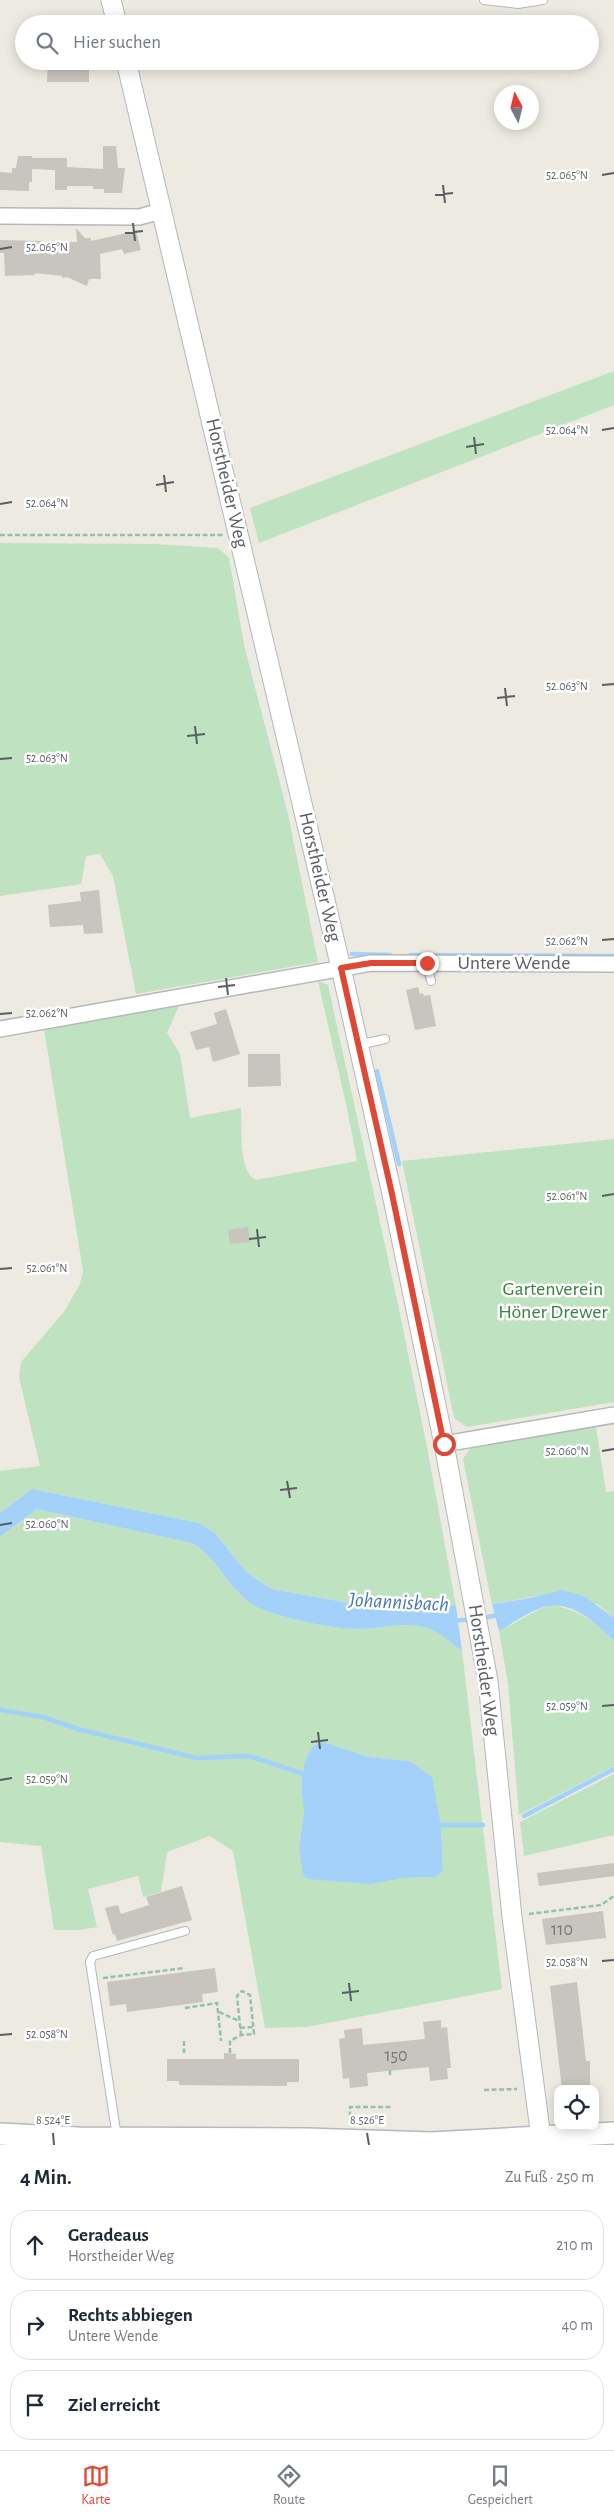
<!DOCTYPE html>
<html lang="de">
<head>
<meta charset="utf-8">
<style>
  :root { --surface:#fff; --page:#f2f2f3; --text:#1f2937; --muted:#747a83; --line:#e0e1e3; --accent:#de4835 }
  body { margin:0; font-family:"Alegreya Sans",sans-serif; background:var(--page); color:var(--text) }
  .controls { position:absolute; right:15px; bottom:15px; display:grid; overflow:hidden; border-radius:10px; box-shadow:0 2px 12px #0003 }
  .controls button { width:45px; height:45px; display:grid; place-items:center; padding:0; border:0; border-bottom:1px solid var(--line); background:var(--surface); color:var(--text); font:25px sans-serif }
  .compass { position:absolute; left:494px; top:85px; width:45px; height:45px; border-radius:50%; background:var(--surface); box-shadow:0 2px 12px #0003; rotate:353deg }
  .stop { position:absolute; width:15px; height:15px; margin:-11px; border:4px solid #de4835; border-radius:50%; background:#fff }
  .stop.end { background:#de4835; border-color:#fff; box-shadow:0 1px 5px #0008 }
  .list { margin:0; padding:0; list-style:none }
  h2 { display:flex; justify-content:space-between; align-items:center; height:65px; margin:0; padding:0 20px; font-size:21px }
  h2 small { font-size:16px; font-weight:400; color:var(--muted) }
  .list li { display:grid; grid-template-columns:32px 1fr auto; gap:15px; align-items:center; box-sizing:border-box; height:70px; margin:0 10px 10px; padding:0 10px; border:1px solid var(--line); border-radius:20px }
  .list b { display:block; font-size:19px; white-space:nowrap }
  .list p { margin:0; font-size:16px; white-space:nowrap; color:var(--muted) }
  .list em { font-size:16px; font-style:normal; color:var(--muted) }
  .icon { flex:none; width:28px; height:28px; fill:none; stroke:currentColor; stroke-width:2; stroke-linecap:round; stroke-linejoin:round }
  .map { position:relative; flex:none; width:614px; height:2145px; overflow:hidden }
  .search { position:absolute; background:var(--surface); box-shadow:0 2px 12px #0003; left:15px; right:15px; top:15px; height:55px; display:flex; align-items:center; gap:12px; box-sizing:border-box; padding:0 18px; border-radius:28px; color:var(--muted); font-size:19px }
  .sheet { height:305px; background:var(--surface) }
  nav { display:flex; justify-content:space-around; align-items:center; box-sizing:border-box; height:70px; border-top:1px solid var(--line); background:var(--surface); font-size:14px; color:var(--muted) }
  nav a { display:grid; justify-items:center; gap:2px }
  nav .on { color:var(--accent) }
  .map>svg:first-child { display:block }
  .green { fill:#bfe2c0; fill-rule:evenodd }
  .water { fill:#a4d1fa }
  .lines { fill:none; stroke-linecap:round; stroke-linejoin:round }
  .stream { stroke:#a4d1fa; stroke-width:4.5 }
  .building { fill:#c8c4be }
  .service-casing { stroke:#b4b7bb; stroke-width:10 }
  .minor-casing { stroke:#b4b7bb; stroke-width:18 }
  .tertiary-casing { stroke:#b4b7bb; stroke-width:21 }
  .secondary-casing { stroke:#b5b8bd; stroke-width:24 }
  .path { stroke:#97c1a4; stroke-width:2.5; stroke-dasharray:5 2.5; stroke-linecap:butt }
  .service { stroke:#fff; stroke-width:8 }
  .minor { stroke:#fff; stroke-width:15 }
  .tertiary { stroke:#fff; stroke-width:19 }
  .secondary { stroke:#fff; stroke-width:21 }
  .route { stroke:#de4835; stroke-width:6 }
  .ticks { fill:none; stroke:#5a5d61; stroke-width:2 }
  .labels { text-anchor:middle; dominant-baseline:central; stroke-width:5; stroke-linejoin:round; paint-order:stroke }
  .number-label { font-size:18px; fill:#767778 }
  .street-label { font-size:20px; fill:#5a5d61; stroke:#fff }
  .park-label { font-size:20px; fill:#39813f; stroke:#fff }
  .water-label { font-size:21px; font-style:italic; fill:#4577b2; stroke:#fff }
  .ticks-label { font-size:12px; text-anchor:middle; fill:#5a5d61; stroke:#fff; stroke-width:5; stroke-linejoin:round; paint-order:stroke }
</style>
</head>
<body>
<div class="map">
<svg width="614" height="2145" viewBox="0 0 614 2145">
  <rect width="100%" height="100%" fill="#eceae1"/>
  <path class="green" d="M 614,371 L 614,405 L 259,543 L 250,508 Z
    M 0,543 L 155,544 L 218,548 L 229,558 L 244,645 L 288,814 L 318,962 L 136,994 L 113,876 L 100,854 L 86,856 L 81,884 L 0,896 Z
    M 318,981 L 328,985 L 399,1309 L 428,1452 L 456,1606 L 371,1607 L 272,1589 L 247,1573 L 215,1533 L 199,1523 L 32,1489 L 0,1513 L 0,1471 L 40,1466 L 19,1377 L 21,1362 L 64,1312 L 80,1284 L 83,1271 L 44,1029 L 179,1006 L 167,1033 L 180,1054 L 190,1118 L 241,1108 C 242,1126 238,1172 256,1180 L 357,1161 L 347,1108 Z
    M 614,1139 L 614,1402 L 467,1427 L 454,1418 L 402,1161 Z
    M 596,1427 L 606,1492 L 614,1491 L 614,1618 L 597,1604 L 537,1596 L 492,1604 L 463,1459 L 471,1447 Z
    M 37,1509 L 191,1543 C 220,1558 230,1599 266,1611 C 293,1620 324,1627 352,1629 C 377,1630 402,1621 427,1628 C 439,1631 452,1644 462,1651 L 502,1989 L 307,2027 L 265,2028 L 233,1851 L 210,1836 L 167,1852 L 161,1892 L 143,1897 L 138,1876 L 88,1889 L 97,1927 L 80,1930 L 54,1930 L 41,1846 L 0,1842 L 0,1537 ZM 323,1742 L 369,1757 L 408,1761 L 441,1827 L 443,1871 L 436,1877 L 403,1878 L 299,1847 L 304,1813 L 301,1784 L 303,1773 Z
    M 553,1605 C 582,1612 593,1620 614,1641 L 614,1766 L 519,1815 L 508,1684 L 499,1631 L 542,1608 Z
    M 614,1774 L 614,1835 L 524,1856 L 520,1822 Z"/>
  <path class="water" d="M 32,1489 L 199,1523 L 215,1533 L 247,1573 L 272,1589 L 371,1607 L 456,1606 L 462,1651 C 452,1644 439,1631 427,1628 C 402,1621 377,1630 352,1629 C 324,1627 293,1620 266,1611 C 230,1599 220,1557 191,1543 L 37,1509 L 0,1537 L 0,1513 Z
    M 562,1590 L 584,1596 L 614,1618 L 614,1641 C 596,1623 571,1599 544,1607 C 528,1612 513,1623 499,1631 L 492,1604 L 530,1598 Z
    M 323,1742 L 369,1757 L 409,1761 L 432,1777 L 441,1827 L 443,1871 L 436,1877 L 403,1878 L 370,1884 L 308,1879 L 303,1875 L 299,1847 L 304,1813 L 301,1784 L 305,1761 L 313,1746 Z"/>
  <g class="lines">
    <path class="stream" d="M 352,954 L 390,955
      M 410,955 L 614,956
      M 377,1071 L 399,1164
      M 481,1618 L 500,1615
      M 453,1621 L 473,1619
      M 0,1710 L 43,1717 L 78,1729 L 196,1758 L 249,1756 L 307,1775
      M 524,1816 L 614,1769
      M 437,1825 L 483,1825"/>
  </g>
  <path class="building" d="M 48,61 L 89,61 L 89,82 L 47,82 Z
    M 103,146 L 116,146 L 118,168 L 125,168 L 122,193 L 104,193 L 104,189 L 93,189 L 93,186 L 67,186 L 67,190 L 55,190 L 55,170 L 32,169 L 32,182 L 29,182 L 29,191 L 0,190 L 0,172 L 12,173 L 12,168 L 16,168 L 18,156 L 32,156 L 32,158 L 67,158 L 67,167 L 103,169 Z
    M 76,228 L 85,238 L 91,238 L 91,241 L 136,231 L 141,250 L 124,254 L 122,249 L 100,254 L 101,279 L 89,279 L 87,286 L 67,277 L 62,278 L 62,276 L 35,273 L 35,275 L 5,276 L 4,253 L 0,253 L 0,240 L 41,241 L 41,243 L 77,242 Z
    M 99,890 L 103,933 L 84,934 L 83,925 L 50,927 L 48,905 L 81,901 L 80,892 Z
    M 418,987 L 420,994 L 423,993 L 424,996 L 430,995 L 436,1026 L 415,1030 L 406,990 Z
    M 226,1009 L 240,1054 L 213,1062 L 209,1047 L 196,1050 L 190,1032 L 217,1024 L 214,1013 Z
    M 248,1054 L 280,1054 L 281,1086 L 248,1087 Z
    M 248,1227 L 250,1242 L 230,1244 L 228,1230 Z
    M 614,1863 L 614,1876 L 539,1886 L 537,1873 Z
    M 182,1886 L 192,1920 L 117,1941 L 115,1934 L 113,1935 L 105,1908 L 118,1905 L 121,1914 L 149,1905 L 146,1897 Z
    M 603,1911 L 606,1938 L 546,1945 L 542,1919 Z
    M 215,1968 L 218,1992 L 202,1994 L 203,2002 L 127,2012 L 126,2004 L 110,2006 L 107,1982 Z
    M 577,1982 L 586,2061 L 590,2061 L 590,2089 L 562,2089 L 550,1986 Z
    M 441,2020 L 441,2028 L 447,2027 L 451,2068 L 447,2068 L 448,2079 L 430,2081 L 429,2067 L 367,2073 L 368,2086 L 350,2088 L 349,2078 L 343,2079 L 339,2039 L 345,2038 L 344,2030 L 362,2028 L 363,2045 L 425,2039 L 423,2022 Z
    M 224,2053 L 236,2054 L 236,2059 L 299,2059 L 299,2082 L 287,2082 L 287,2086 L 179,2085 L 179,2081 L 167,2081 L 167,2059 L 224,2059 Z"/>
  <g class="lines">
    <defs>
      <path id="service" d="M 484,0 L 518,4 L 543,0
        M 427,963 L 431,981
        M 358,1045 L 385,1039
        M 117,2137 L 90,1962 L 93,1956 L 185,1931"/>
      <path id="minor" d="M 0,216 L 139,217 L 162,211
        M 0,1029 L 371,963 L 614,964
        M 444,1444 L 614,1415"/>
      <path id="tertiary" d="M 111,0 L 117,24
        M 126,61 L 341,968 L 392,1194 L 444,1444 L 488,1681 L 512,1917 L 542,2145"/>
      <path id="secondary" d="M 0,2134 L 78,2138 L 307,2139 L 431,2143 L 614,2133"/>
    </defs>
    <use href="#service" class="service-casing"/>
    <use href="#minor" class="minor-casing"/>
    <use href="#tertiary" class="tertiary-casing"/>
    <use href="#secondary" class="secondary-casing"/>
    <path class="path" d="M 0,535 L 223,535
      M 529,1914 L 601,1905 L 614,1896
      M 103,1978 L 185,1968
      M 185,2008 L 217,2003 L 221,2041
      M 219,2012 L 239,2021
      M 240,2028 L 253,2027
      M 184,2041 L 184,2053
      M 230,2053 L 230,2041 L 241,2035 L 254,2034 L 250,1995 L 242,1991 L 237,1996 L 241,2035
      M 390,2070 L 390,2075
      M 484,2090 L 517,2089
      M 350,2124 L 350,2107 L 393,2107"/>
    <use href="#service" class="service"/>
    <use href="#minor" class="minor"/>
    <use href="#tertiary" class="tertiary"/>
    <use href="#secondary" class="secondary"/>
  </g>
  <g class="lines">
    <path class="route" d="M 427,963 L 371,963 L 341,968 L 392,1194 L 444,1444"/>
  </g>
  <path class="ticks" d="M 602,175 L 614,173M 443,185 L 445,203M 435,195 L 453,193M 133,223 L 135,241M 125,233 L 143,231M 0,249 L 12,247M 602,430 L 614,428M 474,437 L 476,454M 466,447 L 484,444M 164,475 L 166,492M 156,485 L 174,482M 0,504 L 12,502M 602,685 L 614,684M 505,688 L 507,706M 497,698 L 515,696M 195,726 L 197,744M 187,736 L 205,734M 0,759 L 12,758M 602,940 L 614,939M 226,978 L 228,995M 218,987 L 235,985M 0,1014 L 12,1013M 602,1196 L 614,1194M 257,1229 L 259,1247M 249,1239 L 266,1237M 0,1269 L 12,1268M 602,1451 L 614,1449M 287,1481 L 290,1498M 280,1490 L 297,1488M 0,1525 L 12,1523M 602,1706 L 614,1705M 318,1732 L 320,1749M 311,1742 L 328,1740M 0,1780 L 12,1778M 602,1961 L 614,1960M 349,1983 L 351,2001M 342,1993 L 359,1991M 0,2035 L 12,2034M 53,2133 L 54,2145M 367,2133 L 369,2145"/>
  <g class="labels">
    <g class="number-label">
      <text x="562" y="1930">110</text>
      <text x="396" y="2056">150</text>
    </g>
    <g class="street-label">
      <text transform="translate(227 483) rotate(77)">Horstheider Weg</text>
      <text transform="translate(320 877) rotate(77)">Horstheider Weg</text>
      <text x="514" y="963">Untere Wende</text>
      <text transform="translate(484 1670) rotate(82)">Horstheider Weg</text>
    </g>
    <g class="park-label">
      <text x="553" y="1289">Gartenverein<tspan x="553" dy="23">Höner Drewer</tspan></text>
    </g>
    <g class="water-label">
      <text transform="translate(399 1602) rotate(3)">Johannisbach</text>
    </g>
  </g>
  <g class="ticks-label">
    <text x="567" y="179">52.065°N</text>
    <text x="47" y="251">52.065°N</text>
    <text x="567" y="434">52.064°N</text>
    <text x="47" y="507">52.064°N</text>
    <text x="567" y="690">52.063°N</text>
    <text x="47" y="762">52.063°N</text>
    <text x="567" y="945">52.062°N</text>
    <text x="47" y="1017">52.062°N</text>
    <text x="567" y="1200">52.061°N</text>
    <text x="47" y="1272">52.061°N</text>
    <text x="567" y="1455">52.060°N</text>
    <text x="47" y="1528">52.060°N</text>
    <text x="567" y="1710">52.059°N</text>
    <text x="47" y="1783">52.059°N</text>
    <text x="567" y="1966">52.058°N</text>
    <text x="47" y="2038">52.058°N</text>
    <text x="53" y="2124">8.524°E</text>
    <text x="367" y="2124">8.526°E</text>
  </g>
</svg>
<div class="controls">
<button><svg class="icon" aria-label="locate" viewBox="0 0 24 24"><circle cx="12" cy="12" r="6"/><path d="M12 2v4M12 18v4M2 12h4M18 12h4"/></svg></button>
</div>
<svg class="compass" viewBox="-18 -18 36 36"><path d="M0-13l5 13h-10z" fill="#e53935"/><path d="M0 13l5-13h-10z" fill="#747a83"/></svg>
<div class="stop" style="left:444px;top:1444px"></div>
<div class="stop end" style="left:427px;top:963px"></div>
<div class="search"><svg class="icon" aria-label="search" viewBox="0 0 24 24"><circle cx="10" cy="10" r="6"/><path d="M15 15l6 6"/></svg>Hier suchen</div>
</div>
<section class="sheet">
<h2>4 Min.<small>Zu Fuß · 250 m</small></h2>
<ul class="list">
<li><svg class="icon" aria-label="ahead" viewBox="0 0 24 24"><path d="M12 20V5M6 11l6-6 6 6"/></svg><div><b>Geradeaus</b><p>Horstheider Weg</p></div><em>210 m</em></li>
<li><svg class="icon" aria-label="right" viewBox="0 0 24 24"><path d="M7 20v-9h11M14 6l5 5-5 5"/></svg><div><b>Rechts abbiegen</b><p>Untere Wende</p></div><em>40 m</em></li>
<li><svg class="icon" aria-label="arrive" viewBox="0 0 24 24"><path d="M6 21V4h12l-3 4 3 4H6"/></svg><div><b>Ziel erreicht</b></div></li>
</ul>
</section>
<nav>
<a class="on"><svg class="icon" aria-label="map" viewBox="0 0 24 24"><path d="M3 6l6-2 6 2 6-2v14l-6 2-6-2-6 2zM9 4v14M15 6v14"/></svg>Karte</a>
<a><svg class="icon" aria-label="directions" viewBox="0 0 24 24"><path d="M12 3l9 9-9 9-9-9zM9 14v-3h6M13 9l2 2-2 2"/></svg>Route</a>
<a><svg class="icon" aria-label="saved" viewBox="0 0 24 24"><path d="M7 4h10v16l-5-4-5 4z"/></svg>Gespeichert</a>
</nav>
</body>
</html>
